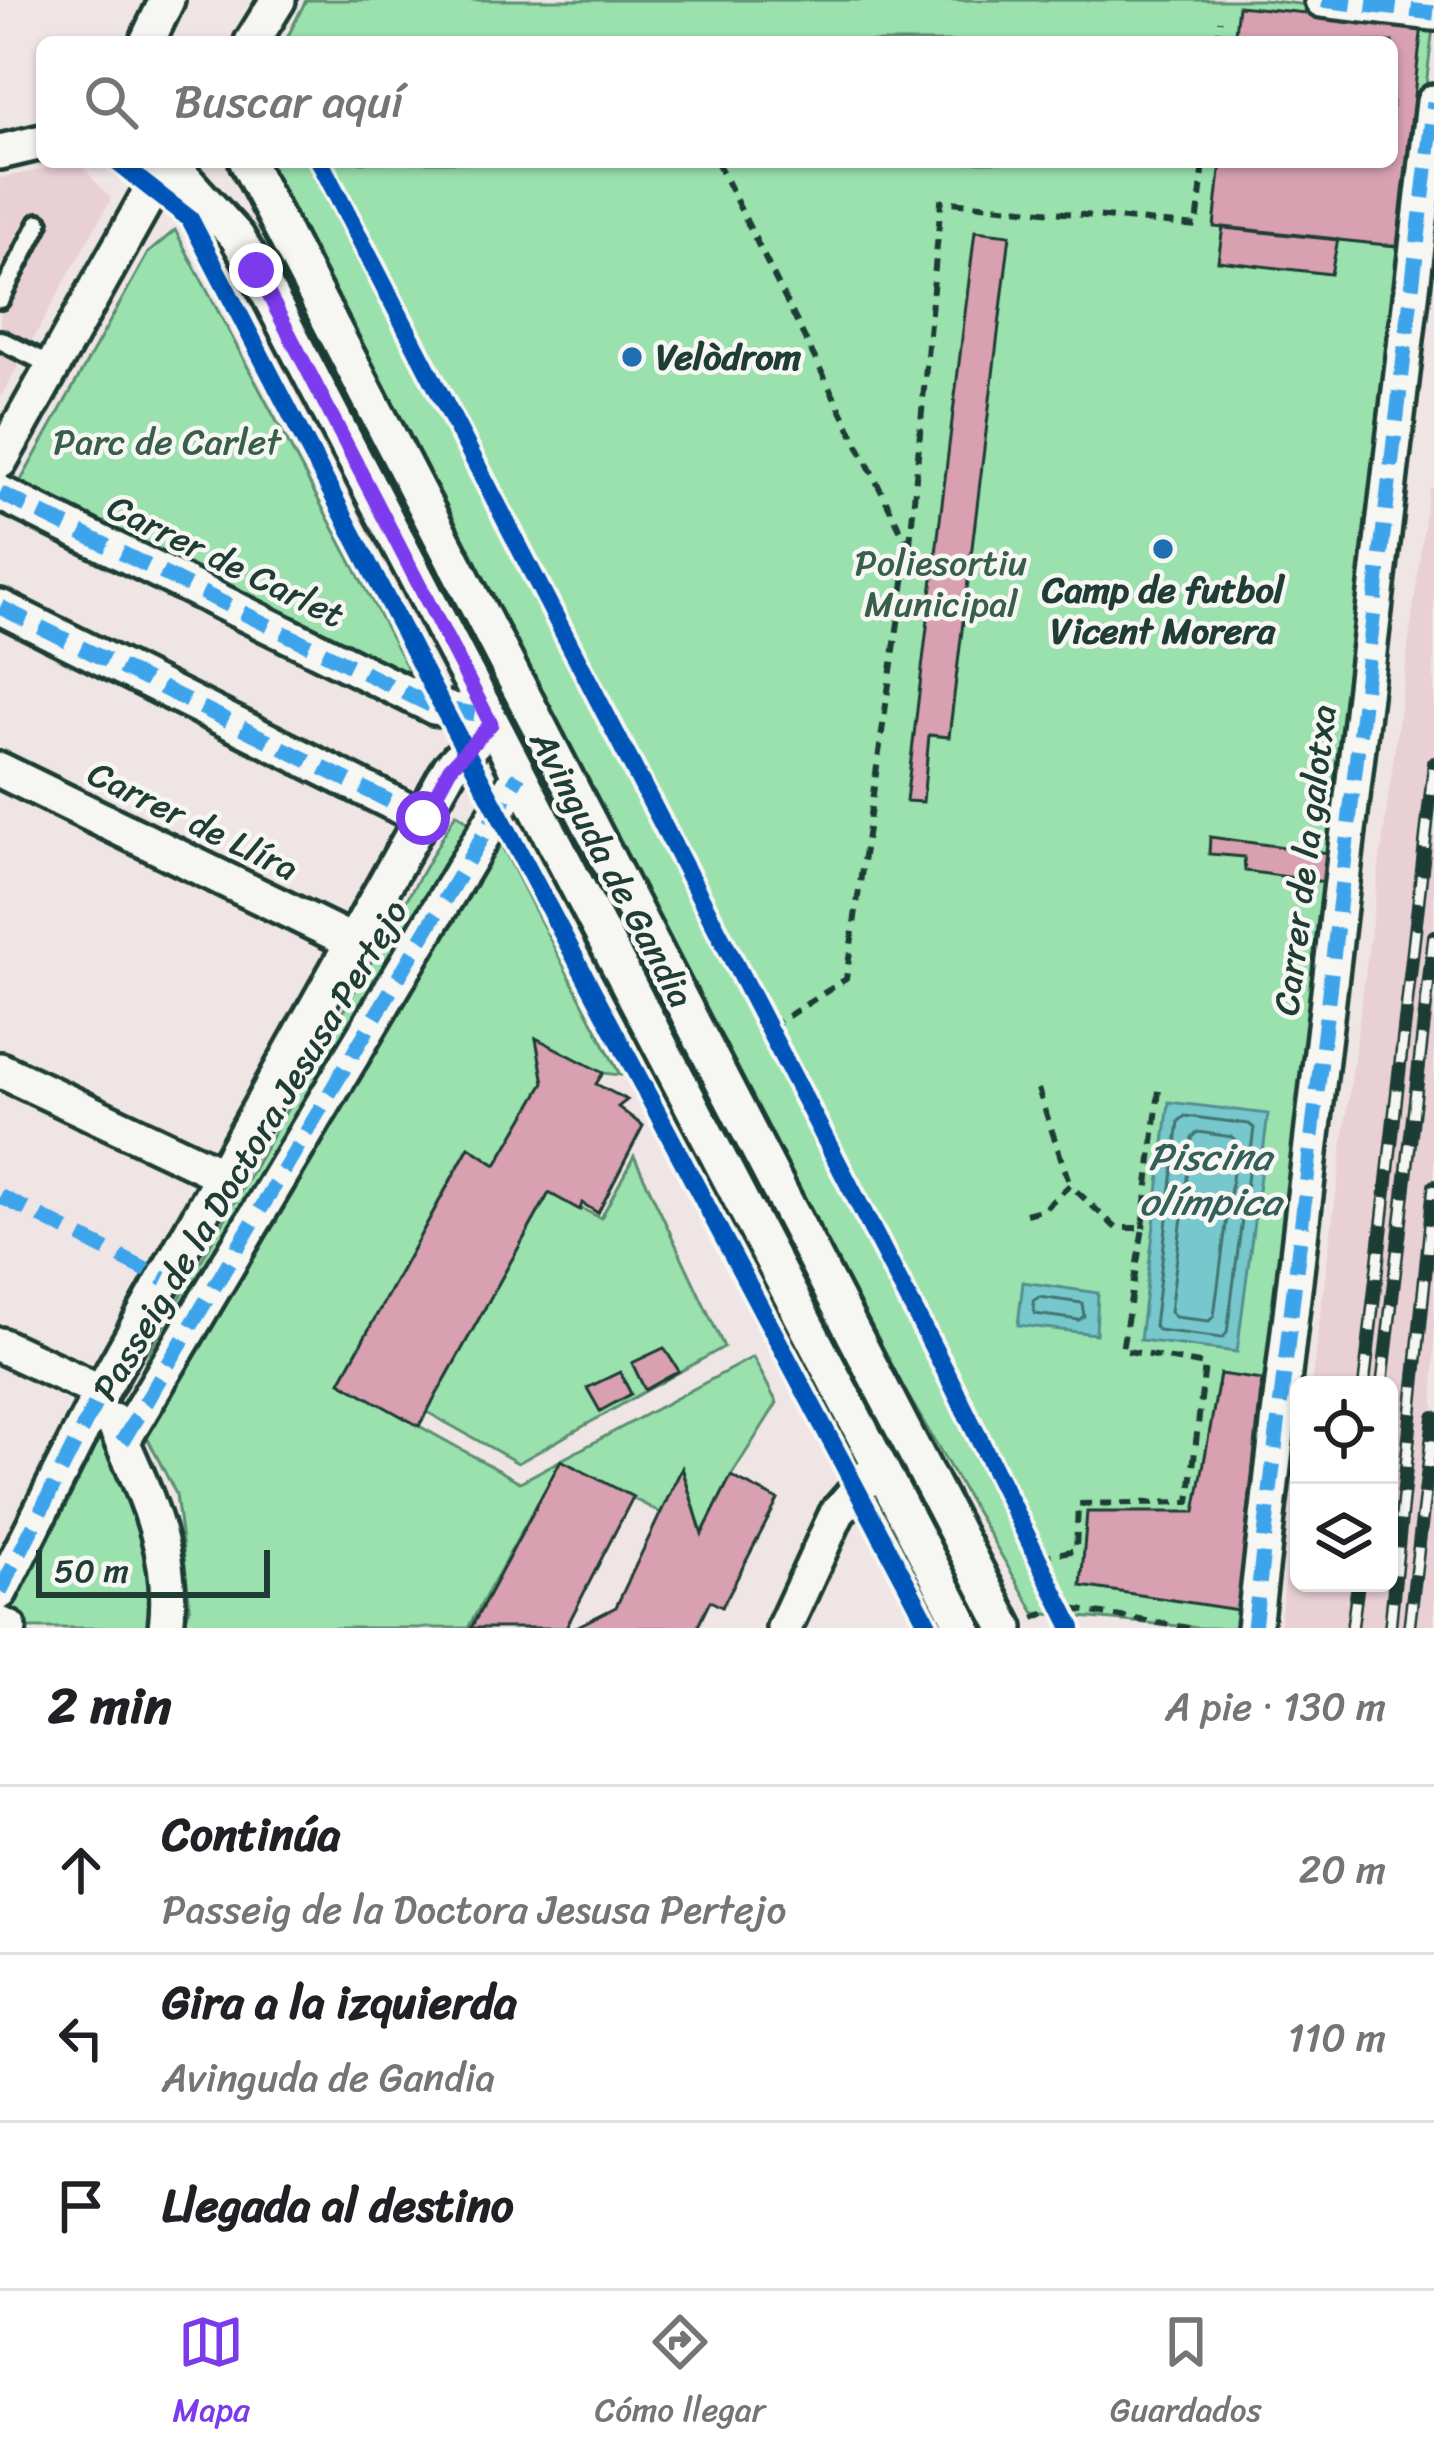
<!DOCTYPE html>
<html lang="es">
<head>
<meta charset="utf-8">
<style>
  :root { --surface:#fff; --page:#f2f2f2; --text:#202124; --muted:#757577; --line:#e0e0e0; --accent:#7c3aed }
  body { margin:0; font-family:Sriracha,sans-serif; background:var(--page); color:var(--text) }
  .controls { position:absolute; right:36px; bottom:36px; display:grid; overflow:hidden; border-radius:18px; box-shadow:0 3px 9px #0004 }
  .controls button { width:108px; height:108px; display:grid; place-items:center; padding:0; border:0; border-bottom:3px solid var(--line); background:var(--surface); color:var(--text); font:60px sans-serif }
  .scale { position:absolute; left:36px; bottom:30px; width:234px; box-sizing:border-box; padding-left:12px; border:6px solid #1f3d34; border-top:0; font-size:33px; line-height:42px; white-space:nowrap; color:#1f3d34; -webkit-text-stroke:9px #f6f6f2; paint-order:stroke }
  .stop { position:absolute; width:36px; height:36px; margin:-27px; border:9px solid #7c3aed; border-radius:50%; background:#fff }
  .stop.end { background:#7c3aed; border-color:#fff; box-shadow:0 3px 12px #0008 }
  .list { margin:0; padding:0; list-style:none }
  h2 { display:flex; justify-content:space-between; align-items:center; height:156px; margin:0; padding:0 48px; font-size:51px }
  h2 small { font-size:39px; font-weight:400; color:var(--muted) }
  .list li { display:grid; grid-template-columns:78px 1fr auto; gap:36px; align-items:center; box-sizing:border-box; height:168px; padding:0 48px; border-top:3px solid var(--line) }
  .list b { display:block; font-size:45px; white-space:nowrap }
  .list p { margin:0; font-size:39px; white-space:nowrap; color:var(--muted) }
  .list em { font-size:39px; font-style:normal; color:var(--muted) }
  .icon { flex:none; width:66px; height:66px; fill:none; stroke:currentColor; stroke-width:2; stroke-linecap:round; stroke-linejoin:round }
  .map { position:relative; flex:none; width:1434px; height:1628px; overflow:hidden }
  .search { position:absolute; background:var(--surface); box-shadow:0 3px 9px #0004; left:36px; right:36px; top:36px; height:132px; display:flex; align-items:center; gap:30px; box-sizing:border-box; padding:0 42px; border-radius:18px; color:var(--muted); font-size:45px }
  .sheet { height:660px; background:var(--surface) }
  nav { display:flex; justify-content:space-around; align-items:center; box-sizing:border-box; height:168px; border-top:3px solid var(--line); background:var(--surface); font-size:33px; color:var(--muted) }
  nav a { display:grid; justify-items:center; gap:6px }
  nav .on { color:var(--accent) }
  .map>svg:first-child { display:block }
  .built { fill:#e9d0d5 }
  .green { fill:#9ae1ae; stroke:#5c8f71; stroke-width:3 }
  .water { fill:#77c8cd; stroke:#549090; stroke-width:3 }
  .lines { fill:none; stroke-linecap:round; stroke-linejoin:round }
  .shore { stroke:#427571; stroke-width:3 }
  .building { fill:#d8a0b1; stroke:#1f3d34; stroke-width:3 }
  .lane-casing { stroke:#1f3d34; stroke-width:26 }
  .street-casing { stroke:#1f3d34; stroke-width:42 }
  .path { stroke:#1f3d34; stroke-width:6; stroke-dasharray:12 9; stroke-linecap:butt }
  .lane { stroke:#f6f6f2; stroke-width:16 }
  .street { stroke:#f6f6f2; stroke-width:33 }
  .rail-casing { stroke:#1f3d34; stroke-width:14 }
  .rail { stroke:#f6f6f2; stroke-width:9; stroke-dasharray:27; stroke-linecap:butt }
  .quiet { stroke:#3da4eb; stroke-width:15; stroke-dasharray:30 15; stroke-linecap:butt }
  .cycleway-casing { stroke:#f6f6f2; stroke-width:26 }
  .cycleway { stroke:#0057b8; stroke-width:18 }
  .route { stroke:#7c3aed; stroke-width:15 }
  .poi-dot { fill:#1f6fb2; stroke:#f6f6f2; stroke-width:4.5 }
  .labels { text-anchor:middle; dominant-baseline:central; stroke-width:9; stroke-linejoin:round; paint-order:stroke }
  .poi-label { font-size:36px; font-weight:bold; fill:#1f3d34; stroke:#f6f6f2; text-anchor:start }
  .park-label { font-size:36px; fill:#385e4c; stroke:#f6f6f2 }
  .street-label { font-size:36px; fill:#1f3d34; stroke:#f6f6f2 }
  .water-label { font-size:39px; font-style:italic; fill:#35605a; stroke:#f6f6f2 }
</style>
</head>
<body>
<div class="map">
<svg width="1434" height="1628" viewBox="0 0 1434 1628">
  <rect width="100%" height="100%" fill="#f0e5e5"/>
  <filter id="ink" filterUnits="userSpaceOnUse"><feTurbulence type="fractalNoise" baseFrequency=".00833" numOctaves="2"/><feDisplacementMap in="SourceGraphic" scale="24" xChannelSelector="R" yChannelSelector="G"/><feConvolveMatrix kernelMatrix="1 2 1 2 8 2 1 2 1" color-interpolation-filters="sRGB"/></filter>
  <g filter="url(#ink)">
    <path class="built" d="M 78,162 L 111,199 L 0,398 L 0,178 Z
      M 1429,488 L 1434,488 L 1434,1628 L 1279,1628 L 1299,1474 L 1299,1583 L 1389,1583 L 1389,1385 L 1311,1385 Z"/>
    <path class="green" d="M 306,0 L 1263,0 L 1434,19 L 1244,1628 L 1201,1628 L 1035,1613 L 714,1063 L 247,162 L 1392,162 L 1392,42 L 285,42 Z
      M 175,230 L 414,680 L 15,491 L 148,253 Z
      M 456,813 L 502,846 L 620,1075 L 603,1073 L 536,1039 L 544,1083 L 496,1165 L 468,1148 L 340,1382 L 520,1482 L 753,1357 L 777,1403 L 731,1476 L 702,1534 L 683,1470 L 661,1513 L 561,1461 L 468,1628 L 183,1628 L 190,1606 L 176,1494 L 129,1402 L 152,1347 Z
      M 634,1156 L 724,1347 L 518,1463 L 427,1412 L 549,1193 L 601,1218 Z
      M 103,1424 L 162,1584 L 156,1628 L 31,1628 L 5,1614 Z"/>
    <path class="water" d="M 1169,1102 L 1268,1114 L 1237,1352 L 1140,1340 Z
      M 1023,1282 L 1098,1293 L 1096,1334 L 1018,1325 Z"/>
    <g class="lines">
      <path class="shore" d="M 1185,1116 L 1249,1124 L 1254,1128 L 1227,1333 L 1222,1338 L 1158,1330 L 1154,1326 L 1179,1121 Z
        M 1198,1132 L 1232,1137 L 1237,1142 L 1214,1316 L 1209,1321 L 1175,1317 L 1170,1312 L 1192,1138 Z
        M 1039,1297 L 1082,1303 L 1084,1316 L 1079,1320 L 1035,1314 L 1033,1301 Z"/>
    </g>
    <path class="building" d="M 1238,6 L 1422,25 L 1397,246 L 1214,227 L 1221,162 L 1392,162 L 1392,42 L 1234,42 Z
      M 1223,227 L 1338,239 L 1331,274 L 1218,261 Z
      M 975,231 L 1010,235 L 949,737 L 929,735 L 923,802 L 906,801 Z
      M 1210,837 L 1328,853 L 1325,882 L 1245,871 L 1244,857 L 1209,854 Z
      M 536,1038 L 603,1073 L 596,1084 L 627,1100 L 618,1107 L 643,1126 L 598,1213 L 582,1203 L 580,1210 L 549,1193 L 419,1426 L 340,1382 L 469,1147 L 496,1165 L 544,1083 Z
      M 664,1348 L 679,1371 L 645,1390 L 632,1363 Z
      M 620,1372 L 631,1394 L 600,1411 L 587,1388 Z
      M 1220,1374 L 1262,1380 L 1238,1610 L 1081,1586 L 1087,1512 L 1195,1512 Z
      M 561,1460 L 633,1497 L 566,1628 L 471,1628 Z
      M 682,1468 L 702,1534 L 731,1476 L 778,1500 L 722,1607 L 710,1601 L 697,1628 L 574,1628 L 616,1607 Z"/>
    <g class="lines">
      <defs>
        <path id="lane" d="M 0,299 L 39,223
          M 0,340 L 53,366"/>
        <path id="street" d="M 1322,0 L 1434,13
          M 147,42 L 167,0
          M 252,42 L 278,0
          M 0,152 L 42,142
          M 169,162 L 237,237 L 256,270 L 964,1628
          M 247,162 L 1006,1628
          M 0,461 L 152,189 L 175,162
          M 0,493 L 434,707 L 487,716
          M 0,607 L 423,818
          M 0,770 L 353,942
          M 0,1070 L 222,1175
          M 0,1345 L 101,1392
          M 113,1421 C 143,1489 176,1552 166,1628
          M 122,1442 L 519,775
          M 0,1592 L 101,1392 L 450,768 L 491,724
          M 0,1624 L 9,1628
          M 784,1628 L 837,1513 L 879,1465
          M 1254,1628 L 1434,102"/>
      </defs>
      <use href="#lane" class="lane-casing"/>
      <use href="#street" class="street-casing"/>
      <path class="path" d="M 1218,42 L 1220,20
        M 717,162 L 909,547 L 846,979 L 769,1028
        M 910,544 L 941,201 L 1197,226 L 1204,162
        M 1038,1089 L 1070,1185
        M 1026,1214 L 1044,1209 L 1070,1185 L 1116,1228 L 1143,1228 L 1122,1350 L 1205,1365 L 1189,1502 L 1078,1504 L 1076,1550 L 1036,1558
        M 1143,1228 L 1159,1090
        M 1034,1618 L 1060,1607 L 1189,1628"/>
      <use href="#lane" class="lane"/>
      <use href="#street" class="street"/>
      <defs>
        <path id="rail" d="M 1364,1385 L 1434,763
          M 1382,1385 L 1434,936
          M 1352,1628 L 1358,1583
          M 1390,1628 L 1434,1186
          M 1409,1628 L 1434,1417"/>
      </defs>
      <use href="#rail" class="rail-casing"/>
      <use href="#rail" class="rail"/>
      <path class="quiet" d="M 1322,0 L 1434,13
        M 0,493 L 434,707 L 487,716
        M 0,607 L 423,818
        M 0,1196 L 164,1279
        M 122,1442 L 519,775
        M 0,1592 L 101,1392
        M 1254,1628 L 1434,102"/>
      <defs>
        <path id="cycleway" d="M 117,162 L 190,219 L 443,708 L 930,1628
          M 320,162 L 948,1376 L 1072,1628"/>
      </defs>
      <use href="#cycleway" class="cycleway-casing"/>
      <use href="#cycleway" class="cycleway"/>
    </g>
  </g>
  <g class="lines" filter="url(#ink)">
    <path class="route" d="M 256,270 L 491,724 L 450,768 L 423,818"/>
  </g>
  <g class="poi-dot">
    <circle cx="632" cy="357" r="12"/>
    <circle cx="1163" cy="549" r="12"/>
  </g>
  <g class="labels">
    <g class="poi-label">
      <text x="656" y="357">Velòdrom</text>
      <text x="1163" y="590" text-anchor="middle">Camp de futbol<tspan x="1163" dy="41">Vicent Morera</tspan></text>
    </g>
    <g class="park-label">
      <text x="167" y="442">Parc de Carlet</text>
      <text x="941" y="563">Poliesortiu<tspan x="941" dy="41">Municipal</tspan></text>
    </g>
    <g class="street-label">
      <text transform="translate(226 561) rotate(26)">Carrer de Carlet</text>
      <text transform="translate(193 821) rotate(26)">Carrer de Llíra</text>
      <text transform="translate(1305 860) rotate(-83)">Carrer de la galotxa</text>
      <text transform="translate(612 869) rotate(62)">Avinguda de Gandia</text>
      <text transform="translate(250 1150) rotate(-59)">Passeig de la Doctora Jesusa Pertejo</text>
    </g>
    <g class="water-label">
      <text x="1210" y="1156">Piscina<tspan x="1210" dy="45">olímpica</tspan></text>
    </g>
  </g>
</svg>
<div class="controls">
<button><svg class="icon" aria-label="locate" viewBox="0 0 24 24"><circle cx="12" cy="12" r="6"/><path d="M12 2v4M12 18v4M2 12h4M18 12h4"/></svg></button>
<button><svg class="icon" aria-label="layers" viewBox="0 0 24 24"><path d="M12 4l9 5-9 5-9-5zM3 14l9 5 9-5"/></svg></button>
</div>
<div class="scale">50 m</div>
<div class="stop" style="left:423px;top:818px"></div>
<div class="stop end" style="left:256px;top:270px"></div>
<div class="search"><svg class="icon" aria-label="search" viewBox="0 0 24 24"><circle cx="10" cy="10" r="6"/><path d="M15 15l6 6"/></svg>Buscar aquí</div>
</div>
<section class="sheet">
<h2>2 min<small>A pie · 130 m</small></h2>
<ul class="list">
<li><svg class="icon" aria-label="ahead" viewBox="0 0 24 24"><path d="M12 20V5M6 11l6-6 6 6"/></svg><div><b>Continúa</b><p>Passeig de la Doctora Jesusa Pertejo</p></div><em>20 m</em></li>
<li><svg class="icon" aria-label="left" viewBox="0 0 24 24"><path d="M17 20v-9H6M10 6l-5 5 5 5"/></svg><div><b>Gira a la izquierda</b><p>Avinguda de Gandia</p></div><em>110 m</em></li>
<li><svg class="icon" aria-label="arrive" viewBox="0 0 24 24"><path d="M6 21V4h12l-3 4 3 4H6"/></svg><div><b>Llegada al destino</b></div></li>
</ul>
</section>
<nav>
<a class="on"><svg class="icon" aria-label="map" viewBox="0 0 24 24"><path d="M3 6l6-2 6 2 6-2v14l-6 2-6-2-6 2zM9 4v14M15 6v14"/></svg>Mapa</a>
<a><svg class="icon" aria-label="directions" viewBox="0 0 24 24"><path d="M12 3l9 9-9 9-9-9zM9 14v-3h6M13 9l2 2-2 2"/></svg>Cómo llegar</a>
<a><svg class="icon" aria-label="saved" viewBox="0 0 24 24"><path d="M7 4h10v16l-5-4-5 4z"/></svg>Guardados</a>
</nav>
</body>
</html>
